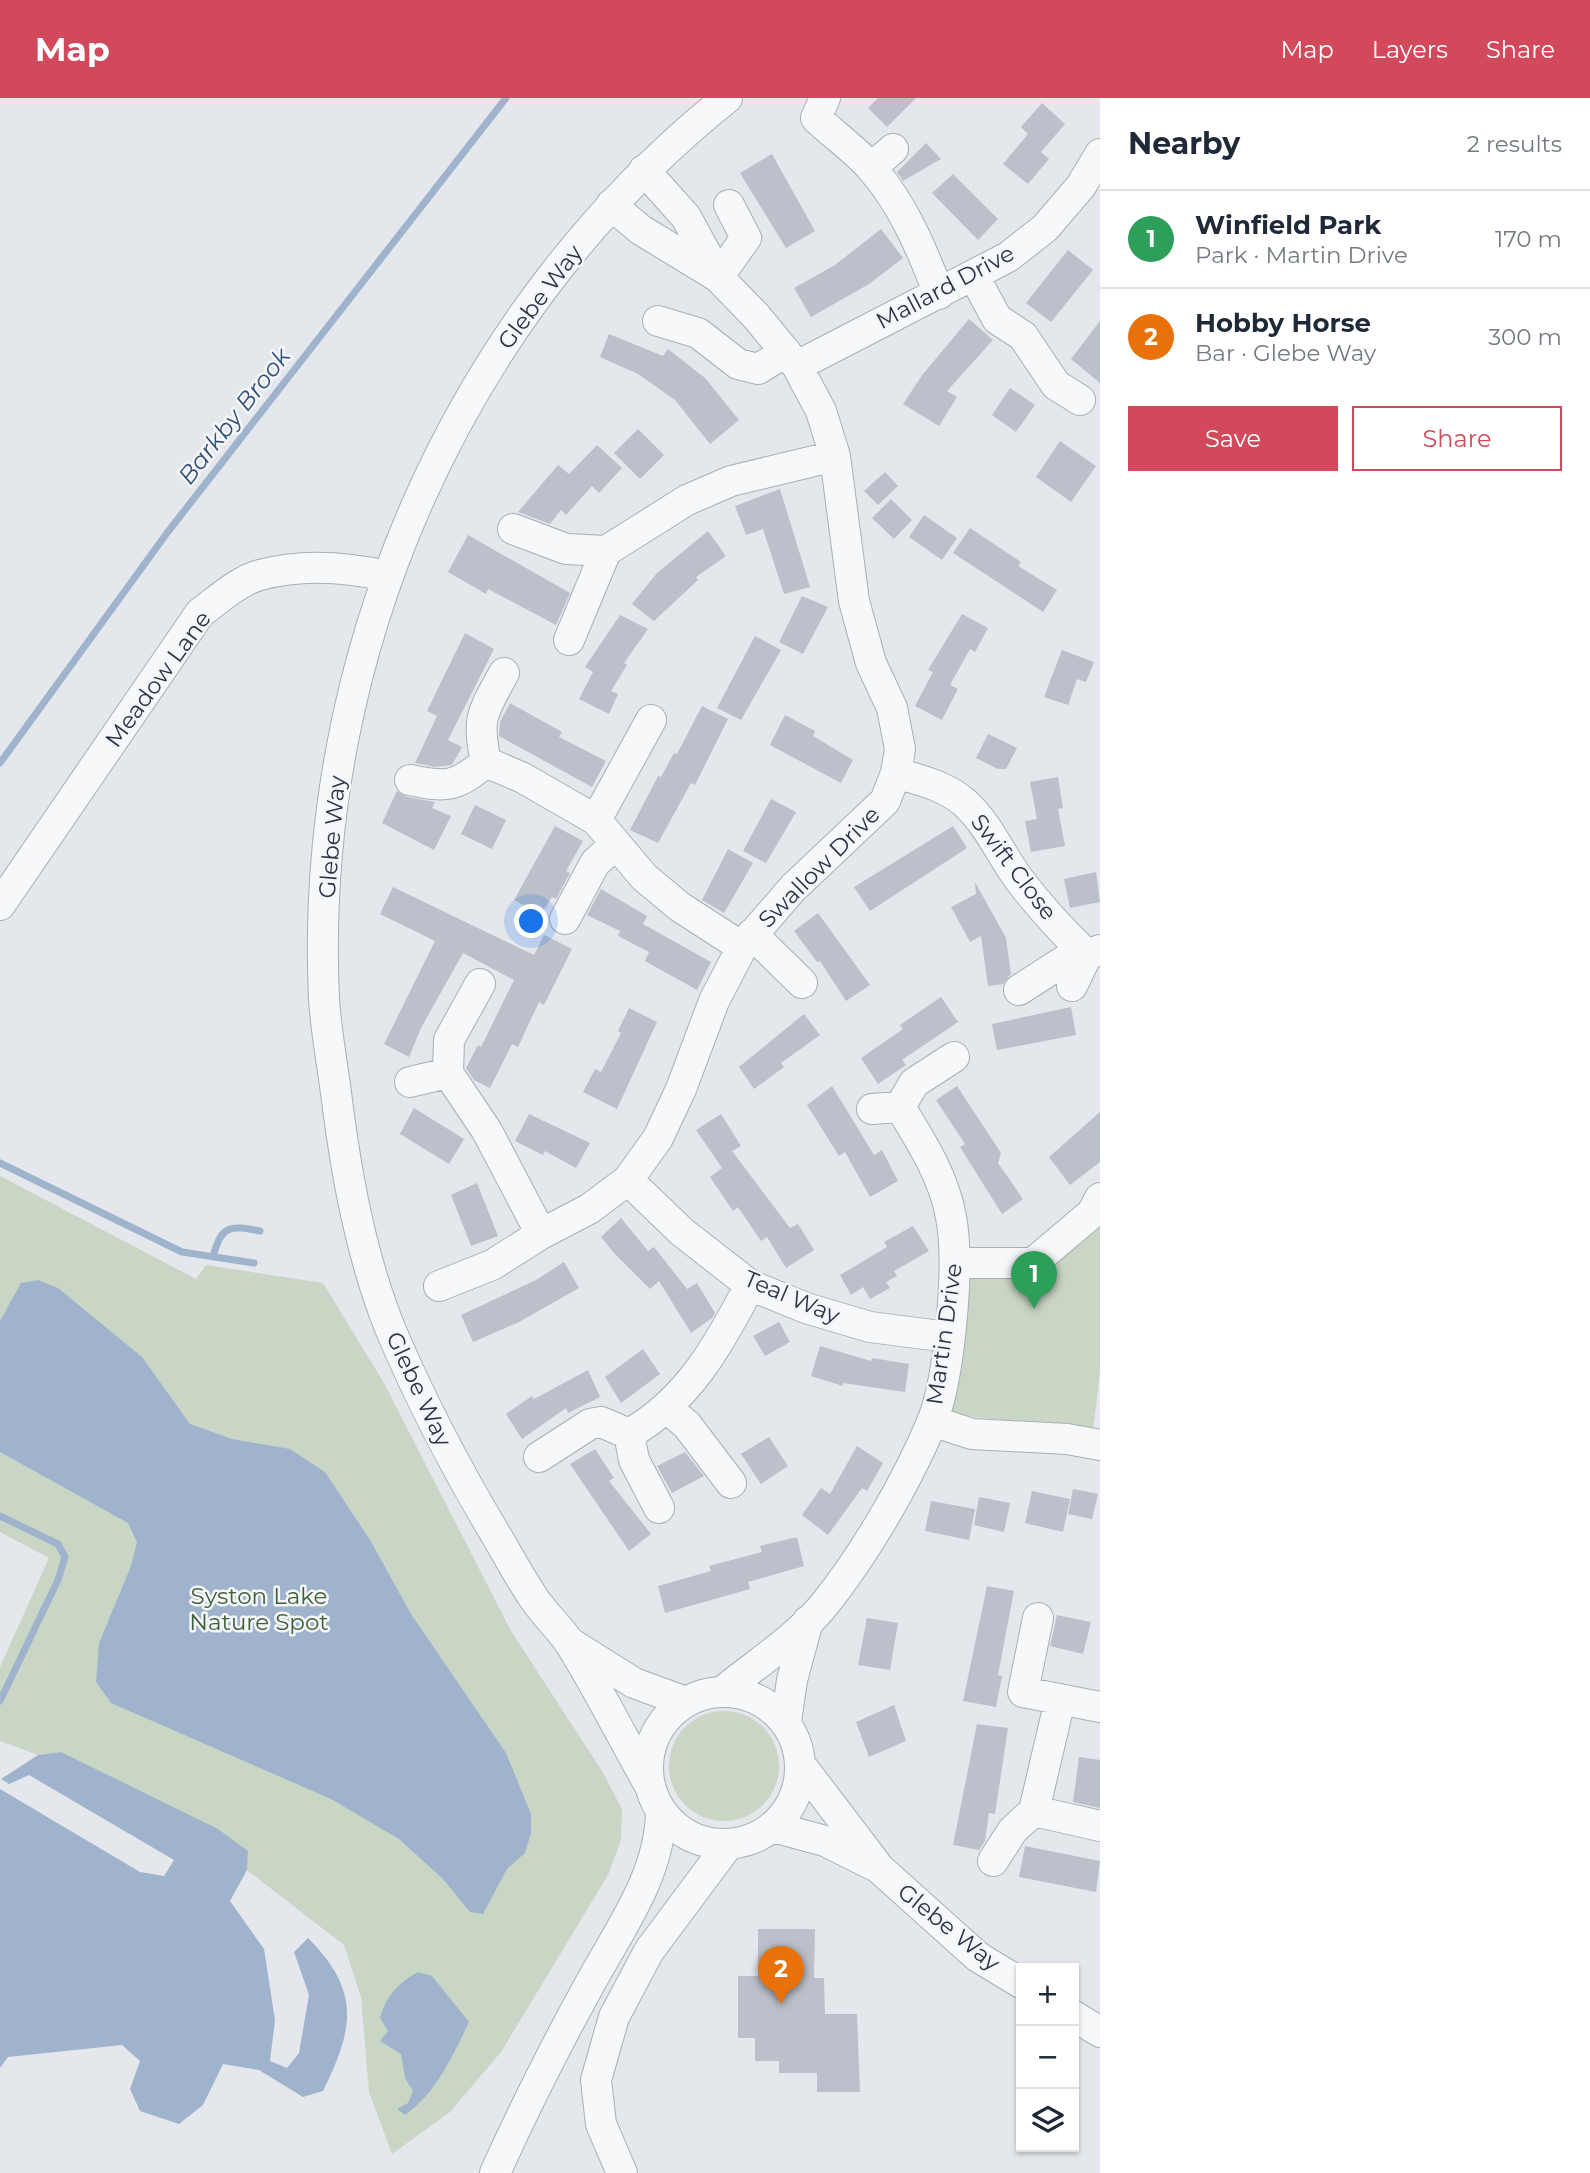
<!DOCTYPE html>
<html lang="en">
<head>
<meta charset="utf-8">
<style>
  :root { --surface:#fff; --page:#f2f2f3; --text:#1f2937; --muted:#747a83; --line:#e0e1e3; --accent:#d1495b }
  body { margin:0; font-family:Montserrat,sans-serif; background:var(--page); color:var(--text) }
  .controls { position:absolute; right:21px; bottom:21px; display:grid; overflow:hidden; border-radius:0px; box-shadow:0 2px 5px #0004 }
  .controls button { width:63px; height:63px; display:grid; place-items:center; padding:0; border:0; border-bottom:2px solid var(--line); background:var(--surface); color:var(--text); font:35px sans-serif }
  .you { position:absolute; left:532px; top:824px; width:24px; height:24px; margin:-18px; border:5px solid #fff; border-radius:50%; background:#1a73e8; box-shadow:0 0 0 10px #1a73e833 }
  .badge { display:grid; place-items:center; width:46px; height:46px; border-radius:50%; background:var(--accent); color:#fff; font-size:23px; font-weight:700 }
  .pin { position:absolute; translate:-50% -58px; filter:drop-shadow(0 2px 4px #0008) }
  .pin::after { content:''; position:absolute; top:37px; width:24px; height:21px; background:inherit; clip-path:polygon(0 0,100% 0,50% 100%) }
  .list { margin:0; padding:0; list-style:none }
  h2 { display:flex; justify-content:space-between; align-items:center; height:91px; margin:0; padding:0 28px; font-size:30px }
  h2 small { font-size:23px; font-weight:400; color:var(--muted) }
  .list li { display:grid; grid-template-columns:46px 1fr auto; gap:21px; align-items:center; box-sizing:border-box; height:98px; padding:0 28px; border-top:2px solid var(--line) }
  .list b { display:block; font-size:26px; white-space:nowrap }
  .list p { margin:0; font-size:23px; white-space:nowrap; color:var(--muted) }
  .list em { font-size:23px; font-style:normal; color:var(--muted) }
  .actions { display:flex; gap:14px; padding:21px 28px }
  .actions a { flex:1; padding:16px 0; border:2px solid var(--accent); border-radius:0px; text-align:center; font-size:24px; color:var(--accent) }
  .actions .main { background:var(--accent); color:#fff }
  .icon { flex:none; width:38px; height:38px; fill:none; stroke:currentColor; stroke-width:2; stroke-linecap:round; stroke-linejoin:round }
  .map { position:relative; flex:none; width:1100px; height:2075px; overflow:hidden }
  header { display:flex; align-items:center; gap:42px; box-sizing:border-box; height:98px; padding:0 35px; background:var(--accent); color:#fff }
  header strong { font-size:33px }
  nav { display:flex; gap:38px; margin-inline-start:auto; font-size:24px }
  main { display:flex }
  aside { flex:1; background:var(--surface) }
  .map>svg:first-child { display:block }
  .green { fill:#c9d6c5 }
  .water { fill:#9fb4cc }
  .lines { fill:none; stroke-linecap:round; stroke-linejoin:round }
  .stream { stroke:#9fb4cc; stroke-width:7 }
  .building { fill:#bbc0ca }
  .minor-casing { stroke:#a9aeb7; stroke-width:32 }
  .minor { stroke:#f7f8fa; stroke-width:30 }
  .labels { text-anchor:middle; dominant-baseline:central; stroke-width:5; stroke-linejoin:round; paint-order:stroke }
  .street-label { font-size:23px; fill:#2b3445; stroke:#f4f6f9 }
  .park-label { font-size:23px; fill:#3f6138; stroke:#f4f6f9 }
  .water-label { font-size:24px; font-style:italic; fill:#34527a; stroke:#f4f6f9 }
</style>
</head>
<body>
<header>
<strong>Map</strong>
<nav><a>Map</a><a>Layers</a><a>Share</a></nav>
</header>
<main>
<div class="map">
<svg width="1100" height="2075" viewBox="0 0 1100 2075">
  <rect width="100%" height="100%" fill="#e4e7ec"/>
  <path class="green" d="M 0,1078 L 196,1181 L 206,1167 L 323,1185 L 384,1285 L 511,1533 L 602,1673 L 622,1711 L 621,1742 L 608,1777 L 501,1954 L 450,2014 L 392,2056 L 369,1994 L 361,1899 L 344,1847 L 247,1772 L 248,1753 L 61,1654 L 38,1657 L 0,1643 L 0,1569 L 49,1460 L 0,1434 Z
    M 1100,1113 L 1100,1274 L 1093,1332 L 949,1316 L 964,1248 L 970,1173 L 1040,1175 Z
    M669 1668a55 55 0 1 1 110 0a55 55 0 1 1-110 0Z"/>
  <path class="water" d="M 38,1182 L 58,1190 L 142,1259 L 190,1326 L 232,1341 L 290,1351 L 325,1374 L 370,1442 L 411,1516 L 506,1655 L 531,1716 L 531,1735 L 525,1755 L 507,1771 L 483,1816 L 470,1814 L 443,1781 L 399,1741 L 331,1701 L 111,1605 L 96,1584 L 99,1545 L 131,1468 L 137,1444 L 128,1425 L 0,1354 L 0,1223 L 21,1185 Z
    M 61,1654 L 218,1731 L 248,1753 L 247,1772 L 230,1803 L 264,1851 L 275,1922 L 270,1963 L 287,1970 L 299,1955 L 309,1897 L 294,1854 L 308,1840 C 361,1893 354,1930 323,1993 L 303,1999 L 259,1972 L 223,1966 L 203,2007 L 179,2026 L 140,2013 L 130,1991 L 140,1963 L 122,1947 L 8,1959 L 0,1970 L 0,1691 L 140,1774 L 164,1778 L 174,1762 L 29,1677 L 9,1686 L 1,1681 L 38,1657 Z
    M 418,1874 L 432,1878 L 469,1924 C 452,1959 437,1994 405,2017 L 397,2011 L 408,2005 L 413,1993 L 405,1980 L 401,1956 L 380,1943 L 388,1933 L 380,1920 C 385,1899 399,1884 418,1874 Z"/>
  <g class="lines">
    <path class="stream" d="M 0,665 L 167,435 L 506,0
      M 0,1065 L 182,1154 L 254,1165
      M 213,1159 C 221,1127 230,1127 260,1133
      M 0,1418 L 58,1446 L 65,1459 L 58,1482 L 0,1603"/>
  </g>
  <path class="building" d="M 878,0 L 916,0 L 887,29 L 868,10 Z
    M 1042,5 L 1065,26 L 1041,54 L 1049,61 L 1028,86 L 1003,66 L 1028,36 L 1021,29 Z
    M 926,45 L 941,61 L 903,83 L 897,74 Z
    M 772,56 L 815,133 L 786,150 L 740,75 Z
    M 953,76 L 998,121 L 978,142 L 932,95 Z
    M 881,131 L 903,160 L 869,186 L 811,219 L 794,190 L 835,167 Z
    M 1068,152 L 1093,172 L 1051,224 L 1026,205 Z
    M 969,221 L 993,242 L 947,293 L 957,299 L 939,328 L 903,306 L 923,276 Z
    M 1100,223 L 1100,285 L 1071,261 Z
    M 609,236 L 663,258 L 668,251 L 705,280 L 739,322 L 710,346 L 675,302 L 638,276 L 600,259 Z
    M 1010,290 L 1035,307 L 1016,334 L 992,317 Z
    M 638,331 L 664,357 L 640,381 L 614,355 Z
    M 1060,343 L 1096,368 L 1071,404 L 1036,379 Z
    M 597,347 L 622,370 L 599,395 L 592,388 L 566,417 L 561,412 L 550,426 L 518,414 L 558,367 L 569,376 Z
    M 885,374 L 898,388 L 878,407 L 864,393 Z
    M 780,391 L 810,489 L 784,496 L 763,431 L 746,437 L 735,408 Z
    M 891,401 L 912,422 L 894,441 L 872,420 Z
    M 924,417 L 957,440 L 942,462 L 909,439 Z
    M 970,430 L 1021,464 L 1018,468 L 1057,492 L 1043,514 L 953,455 Z
    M 708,433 L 726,458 L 696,479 L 698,482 L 654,523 L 632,506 L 657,475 Z
    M 468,437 L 570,495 L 556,527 L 488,491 L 486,496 L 448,474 Z
    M 802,498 L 828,509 L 803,556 L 779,544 Z
    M 962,516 L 988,530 L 975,554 L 970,551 L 950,587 L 958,591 L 942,622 L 915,608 L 933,574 L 928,572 Z
    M 620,517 L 648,531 L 624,565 L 627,567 L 611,593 L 618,596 L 609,616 L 579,601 L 593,574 L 585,569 Z
    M 465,535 L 494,551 L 448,642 L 462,649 L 452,667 L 435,669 L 415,665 L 437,618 L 427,613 Z
    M 755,538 L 781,552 L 741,622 L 717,610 Z
    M 1062,552 L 1094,564 L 1086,584 L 1077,581 L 1068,607 L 1044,599 Z
    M 510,605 L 562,634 L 559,639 L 606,663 L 592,689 L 499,638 L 500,624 Z
    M 702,608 L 728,621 L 695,687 L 691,685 L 658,745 L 630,732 L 658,678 L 661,679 L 674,655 L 677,656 Z
    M 785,617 L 815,633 L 813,638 L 853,662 L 841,685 L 770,647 Z
    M 988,636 L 1017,650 L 1006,671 L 998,671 L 976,660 Z
    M 1058,679 L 1063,710 L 1058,711 L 1065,748 L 1031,754 L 1025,723 L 1037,721 L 1030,684 Z
    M 397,693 L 407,699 L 435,704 L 432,710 L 451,718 L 434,752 L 382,725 Z
    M 771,701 L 796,714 L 766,765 L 743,753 Z
    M 475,707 L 506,722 L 492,751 L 461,736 Z
    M 555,728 L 583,743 L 566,773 L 570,775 L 556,801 L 552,799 L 541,816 L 514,802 Z
    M 953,728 L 967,750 L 870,813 L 854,789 Z
    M 728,751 L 753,765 L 724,815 L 702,802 Z
    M 1096,774 L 1100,804 L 1070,810 L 1064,781 Z
    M 975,784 L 1006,840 L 1011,876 L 1003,886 L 988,888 L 981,838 L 970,844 L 951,809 L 976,796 Z
    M 393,789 L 534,857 L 544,837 L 572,851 L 544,907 L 539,904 L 518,949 L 512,946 L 490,990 L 474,982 L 466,970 L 478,947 L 481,949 L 514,882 L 463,855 L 421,930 L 409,959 L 384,946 L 435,843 L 380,816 Z
    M 601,791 L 647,818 L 643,826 L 711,864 L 697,892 L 645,863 L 649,854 L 618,838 L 620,833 L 587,817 Z
    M 818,815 L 870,887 L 846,903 L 820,863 L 817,864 L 794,833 Z
    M 941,899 L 958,924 L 902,962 L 906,967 L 878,986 L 861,960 L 903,931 L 900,927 Z
    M 1071,909 L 1076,937 L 997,952 L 992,926 Z
    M 629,910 L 657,924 L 617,1011 L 583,994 L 595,971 L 601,974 L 621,935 L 618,933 Z
    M 804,916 L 820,937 L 781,965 L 784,969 L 754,991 L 739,969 Z
    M 832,988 L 874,1057 L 882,1052 L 898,1083 L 870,1099 L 845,1054 L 839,1058 L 807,1007 Z
    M 957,988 L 1001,1055 L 998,1065 L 1023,1101 L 1002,1116 L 960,1049 L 965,1046 L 936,1002 Z
    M 414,1010 L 464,1041 L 449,1066 L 400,1036 Z
    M 1100,1014 L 1100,1064 L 1070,1087 L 1049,1059 Z
    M 529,1016 L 590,1045 L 576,1070 L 545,1053 L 543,1057 L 515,1043 Z
    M 721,1016 L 741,1048 L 732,1053 L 790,1130 L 798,1126 L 814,1152 L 786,1170 L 767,1139 L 761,1143 L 738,1109 L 733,1113 L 710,1079 L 722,1070 L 696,1032 Z
    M 477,1085 L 498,1138 L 471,1148 L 451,1097 Z
    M 621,1120 L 648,1153 L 654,1149 L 687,1191 L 697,1185 L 715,1215 L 712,1220 L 691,1235 L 659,1183 L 650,1191 L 614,1155 L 601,1139 Z
    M 913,1128 L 929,1153 L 894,1173 L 897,1178 L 886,1184 L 890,1190 L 870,1201 L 863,1189 L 851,1197 L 840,1177 L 887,1149 L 884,1144 Z
    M 564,1164 L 579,1190 L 519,1224 L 473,1244 L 461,1217 L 536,1182 Z
    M 779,1224 L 790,1244 L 765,1258 L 753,1238 Z
    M 820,1248 L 871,1263 L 872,1260 L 909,1266 L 905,1294 L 843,1285 L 843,1288 L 811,1278 Z
    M 643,1251 L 660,1276 L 621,1305 L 605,1279 Z
    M 588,1272 L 600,1299 L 568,1315 L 566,1310 L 522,1341 L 506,1316 L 532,1298 L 534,1301 Z
    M 769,1339 L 788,1368 L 761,1386 L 741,1356 Z
    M 857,1348 L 883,1365 L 867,1393 L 862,1390 L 828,1437 L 802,1417 L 821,1390 L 830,1396 Z
    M 595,1351 L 614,1380 L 609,1383 L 651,1436 L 629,1453 L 570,1366 Z
    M 685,1354 L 704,1378 L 672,1395 L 657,1368 Z
    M 1073,1391 L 1098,1396 L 1092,1421 L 1068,1416 Z
    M 1032,1393 L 1070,1401 L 1063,1434 L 1025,1425 Z
    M 979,1399 L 1010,1405 L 1004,1434 L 974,1427 Z
    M 931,1403 L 975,1411 L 969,1442 L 925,1433 Z
    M 797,1439 L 804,1468 L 748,1484 L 750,1491 L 665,1515 L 658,1488 L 711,1473 L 709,1468 L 762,1454 L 760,1448 Z
    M 987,1488 L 1014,1493 L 998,1577 L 1002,1578 L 996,1609 L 963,1603 Z
    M 1057,1517 L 1091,1524 L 1083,1556 L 1050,1548 Z
    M 867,1520 L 898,1525 L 890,1572 L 858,1567 Z
    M 894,1607 L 906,1643 L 869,1659 L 856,1624 Z
    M 977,1626 L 1008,1630 L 995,1716 L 989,1715 L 985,1743 L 979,1752 L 953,1747 Z
    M 1079,1659 L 1100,1662 L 1100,1710 L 1073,1704 Z
    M 1025,1748 L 1100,1763 L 1096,1794 L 1019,1779 Z
    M 758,1831 L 815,1831 L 814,1880 L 824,1880 L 825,1916 L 857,1916 L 860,1994 L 817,1994 L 817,1975 L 779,1975 L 779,1963 L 755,1963 L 755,1940 L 738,1940 L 738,1878 L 758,1878 Z"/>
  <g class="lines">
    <defs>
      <path id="minor" d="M 825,0 L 816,20 C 834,37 857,53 873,72 C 904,108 922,152 939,196
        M 871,70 L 893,51
        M 644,72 L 686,119 L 717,176
        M 974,178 L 997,221 L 1023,238 L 1056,287 L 1080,302
        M 718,179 L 746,140 L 729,107
        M 658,223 L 698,235 L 738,266 L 758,271 L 786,254
        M 797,268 L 1008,159 L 1045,130 L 1081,88 L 1100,56
        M 513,431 L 566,451 L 606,453
        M 606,453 L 687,402 L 731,383 L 835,358
        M 569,542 L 606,453
        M 486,664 L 523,680 L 596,722 L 644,779 L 680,809 L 742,849
        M 896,675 C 920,682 946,688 965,705 C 988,726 1000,755 1018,780 C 1039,808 1062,833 1087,857
        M 410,682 C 447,690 456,689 486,664 C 476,619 483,614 504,575
        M 596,722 L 651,622
        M 0,807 L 200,515 C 218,502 238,483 260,477 C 301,466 346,469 386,478
        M 565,821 L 595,765 L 615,747
        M 752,836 L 802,885
        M 480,886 L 449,942 L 448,975 L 487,1033 L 541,1136
        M 1072,888 L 1087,857 L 1100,852
        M 1019,892 L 1081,852
        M 410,984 L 448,975
        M 872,1011 L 900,1009 L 914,985 L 954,959
        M 628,1082 L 682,1134 L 750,1187 L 806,1210 L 870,1229 L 948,1239
        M 956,1165 L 1033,1165 L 1092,1115 L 1100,1100
        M 439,1188 L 492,1167 L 541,1136 L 589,1111 L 628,1082 L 658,1040 L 681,991 L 714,903 L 742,849 L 793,790 L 885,703 L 896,675 L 900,651 L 892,610 L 871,565 L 854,503 L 835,358 L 821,313 L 797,268 L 756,218 L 718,179 L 641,132 L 611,107
        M 667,1310 L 687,1327 L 731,1385
        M 932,1323 L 972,1336 L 1067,1341 L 1100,1347
        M 629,1336 C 688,1303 720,1245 750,1187
        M 539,1359 L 590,1326 L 601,1324 L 629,1336 L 634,1362 L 659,1410
        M 1038,1520 L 1023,1594 L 1100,1609
        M 572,1546 L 634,1585 L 686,1604
        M 723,1593 C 756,1566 797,1540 824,1507 C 865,1456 907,1384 932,1324 C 950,1279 960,1166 951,1119 C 944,1079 921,1043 900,1009
        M648 1670a76 76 0 1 1 152 0a76 76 0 1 1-152 0Z
        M 786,1624 L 792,1582 L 808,1523
        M 800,1666 L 880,1771 L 978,1859 L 1021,1885
        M 650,1688 C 623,1641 599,1592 571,1547 C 561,1531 546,1518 535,1502 C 521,1482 509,1459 496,1437 C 457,1372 422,1305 392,1235 C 361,1160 346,1075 336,995 C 332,964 326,933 324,901 C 308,558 458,215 727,0
        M 1034,1713 L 1060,1602
        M 1034,1713 L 1100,1728
        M 773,1729 L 825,1743 L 873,1767
        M 993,1763 L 1013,1732 L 1034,1713
        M 1074,1918 L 1100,1934
        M 495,2075 C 523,2013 553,1953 586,1893 C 616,1836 660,1780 661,1714
        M 622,2075 L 601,2026 L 596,1982 L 614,1919 L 649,1853 L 728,1747"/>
    </defs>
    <use href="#minor" class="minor-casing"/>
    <use href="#minor" class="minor"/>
  </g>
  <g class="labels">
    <g class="street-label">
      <text transform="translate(945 189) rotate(-28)">Mallard Drive</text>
      <text transform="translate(540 199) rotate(-53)">Glebe Way</text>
      <text transform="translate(158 581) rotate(-54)">Meadow Lane</text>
      <text transform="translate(332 739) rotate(-85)">Glebe Way</text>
      <text transform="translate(819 769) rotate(-45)">Swallow Drive</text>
      <text transform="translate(1014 769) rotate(53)">Swift Close</text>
      <text transform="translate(792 1199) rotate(23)">Teal Way</text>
      <text transform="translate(944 1236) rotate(-82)">Martin Drive</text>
      <text transform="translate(419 1291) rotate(65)">Glebe Way</text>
      <text transform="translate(949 1829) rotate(39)">Glebe Way</text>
    </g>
    <g class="park-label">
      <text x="259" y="1498">Syston Lake<tspan x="259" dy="26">Nature Spot</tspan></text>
    </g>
    <g class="water-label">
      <text transform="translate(234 318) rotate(-52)">Barkby Brook</text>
    </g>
  </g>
</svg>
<div class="controls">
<button>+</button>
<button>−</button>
<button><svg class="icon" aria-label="layers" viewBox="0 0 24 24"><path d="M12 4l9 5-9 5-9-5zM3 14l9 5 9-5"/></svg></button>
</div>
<div class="you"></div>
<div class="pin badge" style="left:1034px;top:1211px;background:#2e9e5b">1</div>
<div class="pin badge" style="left:781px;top:1906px;background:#e8710a">2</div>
</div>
<aside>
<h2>Nearby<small>2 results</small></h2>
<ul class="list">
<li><span class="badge" style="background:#2e9e5b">1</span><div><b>Winfield Park</b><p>Park · Martin Drive</p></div><em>170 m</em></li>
<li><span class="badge" style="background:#e8710a">2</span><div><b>Hobby Horse</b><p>Bar · Glebe Way</p></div><em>300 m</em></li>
</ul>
<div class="actions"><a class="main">Save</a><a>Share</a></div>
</aside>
</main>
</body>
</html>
